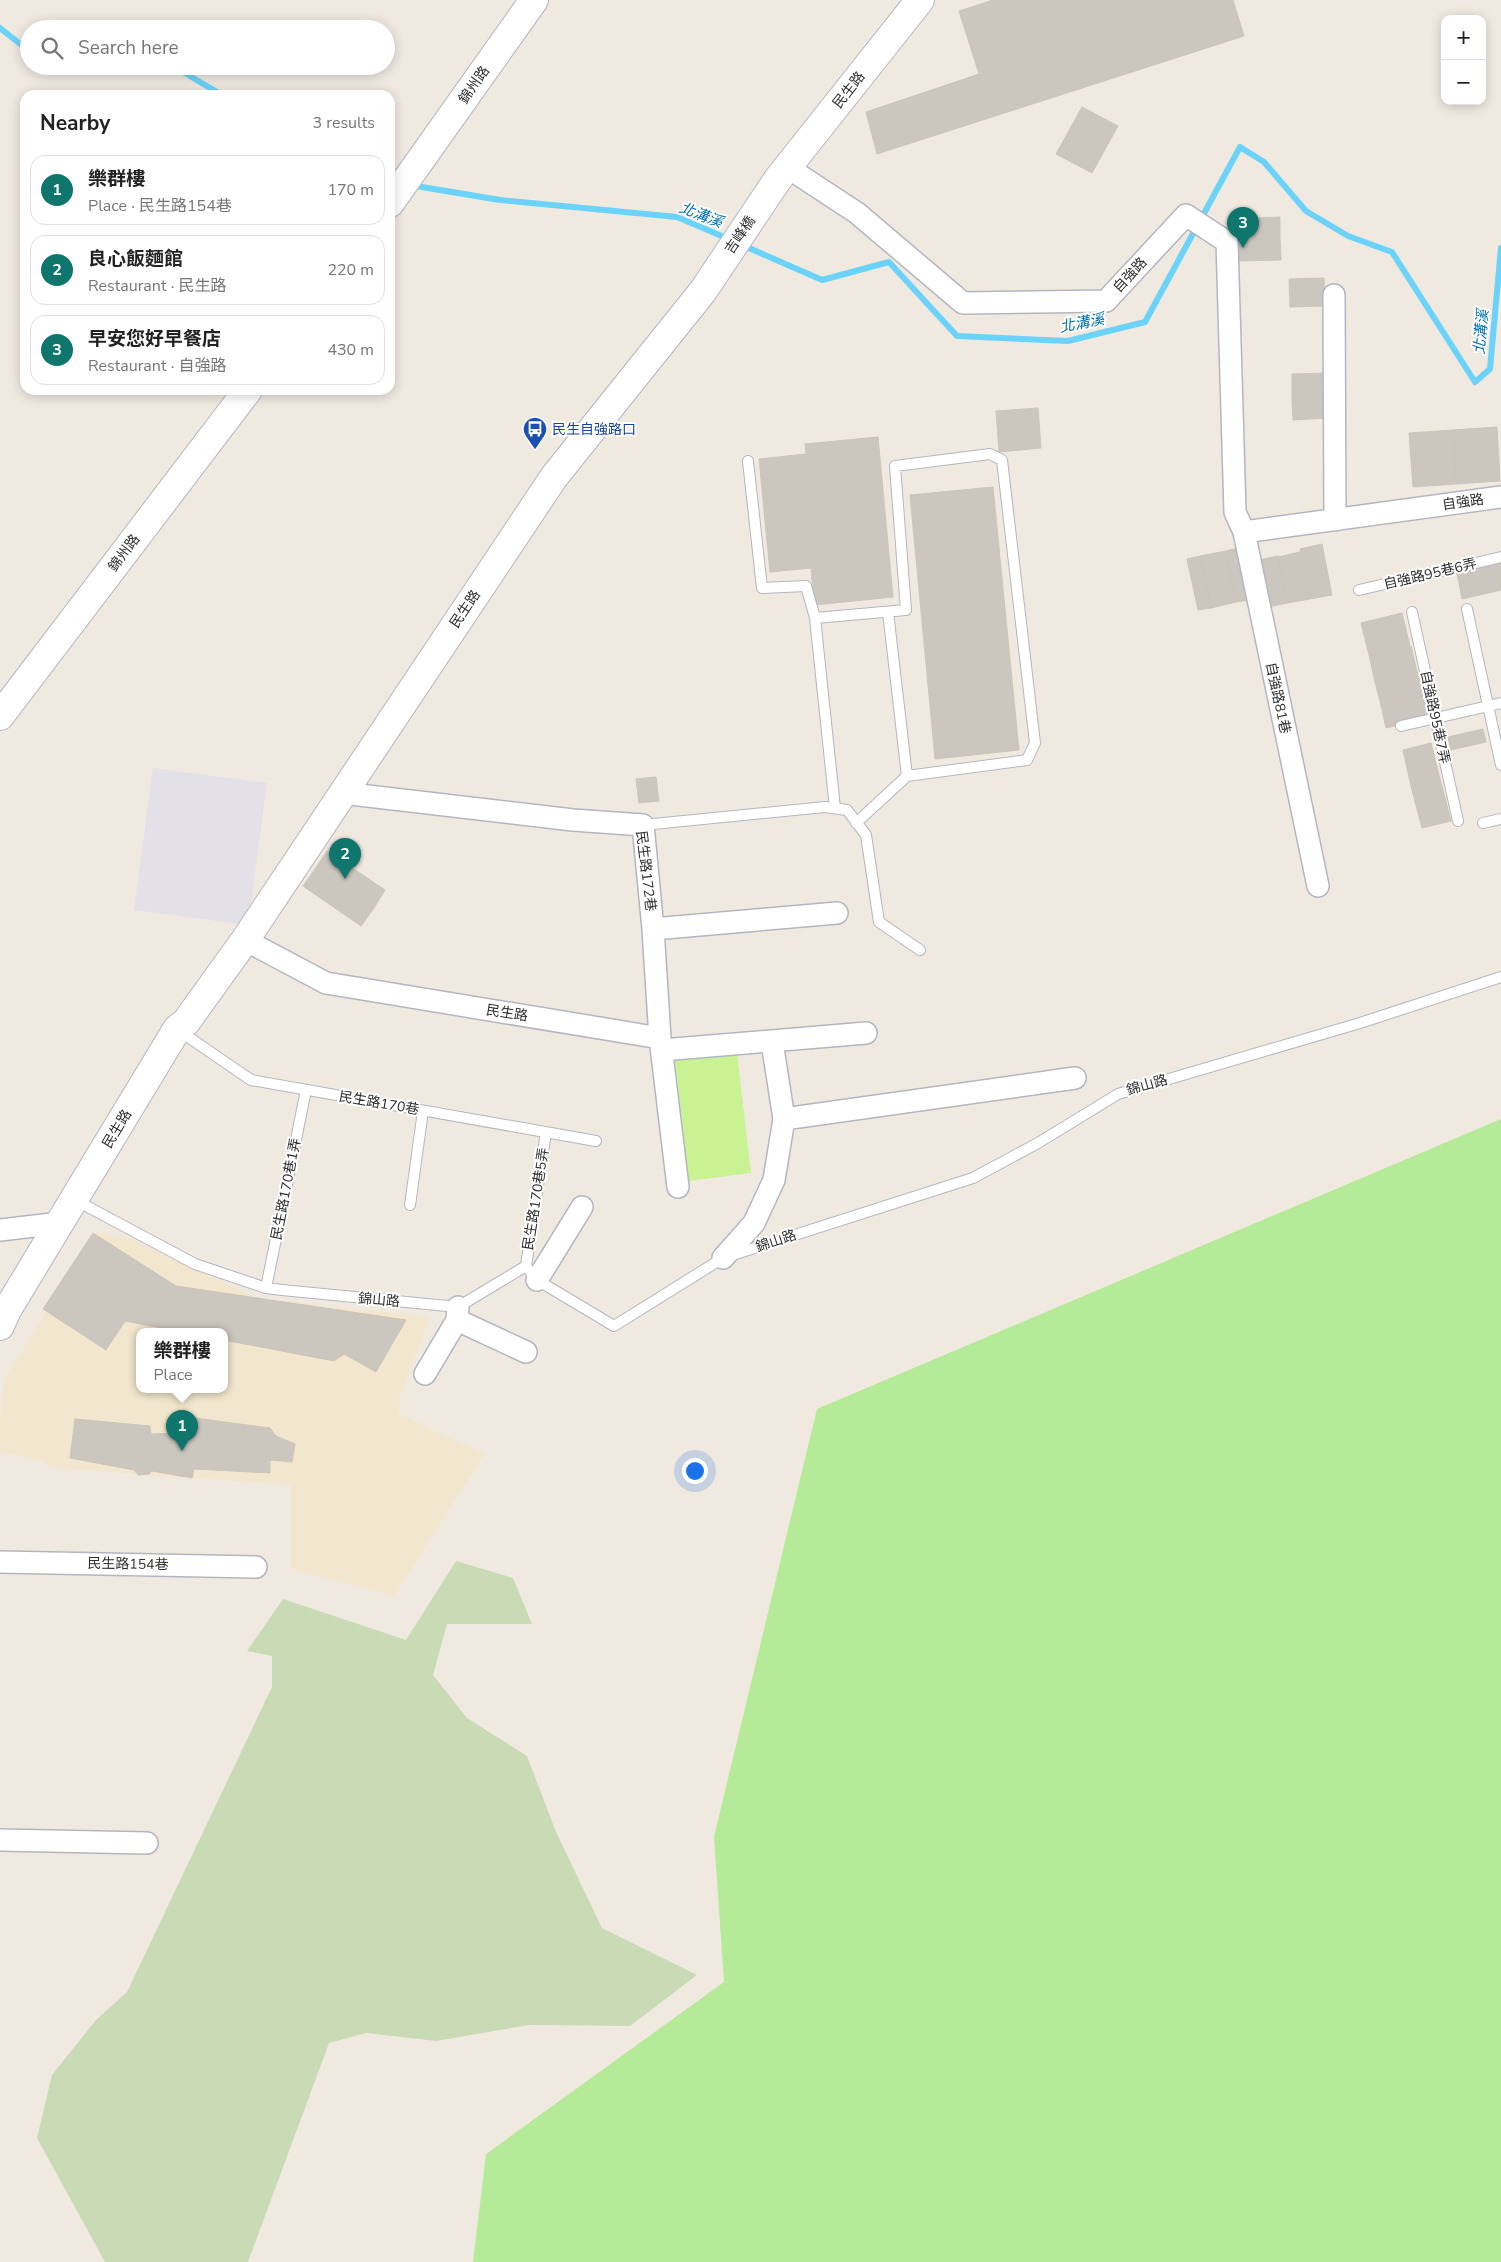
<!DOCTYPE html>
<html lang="en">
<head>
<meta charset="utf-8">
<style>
  :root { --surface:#fff; --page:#f6f6f6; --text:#222; --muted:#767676; --line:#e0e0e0; --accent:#0f766e }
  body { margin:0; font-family:"Nunito Sans","Noto Sans TC",sans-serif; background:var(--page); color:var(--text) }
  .controls { position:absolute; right:15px; top:15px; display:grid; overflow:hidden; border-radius:10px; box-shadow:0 2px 12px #0003 }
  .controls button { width:45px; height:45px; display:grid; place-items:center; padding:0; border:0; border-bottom:1px solid var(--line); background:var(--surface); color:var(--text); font:25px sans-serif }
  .you { position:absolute; left:694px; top:1470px; width:18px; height:18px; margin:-12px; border:4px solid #fff; border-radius:50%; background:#1a73e8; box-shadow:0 0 0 8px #1a73e833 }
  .badge { display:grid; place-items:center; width:32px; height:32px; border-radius:50%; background:var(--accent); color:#fff; font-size:16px; font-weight:700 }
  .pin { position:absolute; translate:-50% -41px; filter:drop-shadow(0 1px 2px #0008) }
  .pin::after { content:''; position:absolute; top:26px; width:18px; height:15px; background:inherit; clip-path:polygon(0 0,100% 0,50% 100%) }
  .popup { position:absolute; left:136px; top:1328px; width:92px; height:65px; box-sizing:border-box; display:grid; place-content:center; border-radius:10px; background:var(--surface); filter:drop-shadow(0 1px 4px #0005); font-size:16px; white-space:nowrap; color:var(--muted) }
  .popup b { font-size:19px; color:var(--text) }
  .popup::after { content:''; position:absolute; left:50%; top:100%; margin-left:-10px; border:10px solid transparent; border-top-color:var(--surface) }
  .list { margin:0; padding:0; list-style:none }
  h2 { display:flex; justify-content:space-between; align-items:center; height:65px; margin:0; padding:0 20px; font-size:21px }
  h2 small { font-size:16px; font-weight:400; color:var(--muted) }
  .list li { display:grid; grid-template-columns:32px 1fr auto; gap:15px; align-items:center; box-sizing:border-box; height:70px; margin:0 10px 10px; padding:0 10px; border:1px solid var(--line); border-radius:15px }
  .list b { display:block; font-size:19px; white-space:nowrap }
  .list p { margin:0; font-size:16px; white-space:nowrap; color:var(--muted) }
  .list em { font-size:16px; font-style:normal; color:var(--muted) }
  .icon { flex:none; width:28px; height:28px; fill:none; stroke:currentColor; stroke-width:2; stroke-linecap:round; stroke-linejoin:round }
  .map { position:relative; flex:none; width:1501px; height:2262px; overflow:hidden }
  .search { position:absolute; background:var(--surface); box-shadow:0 2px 12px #0003; left:20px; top:20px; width:375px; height:55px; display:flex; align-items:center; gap:12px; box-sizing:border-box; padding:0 18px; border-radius:28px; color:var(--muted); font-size:19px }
  .panel { position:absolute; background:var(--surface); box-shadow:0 2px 12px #0003; left:20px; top:90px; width:375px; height:305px; border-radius:15px }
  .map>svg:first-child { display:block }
  .industrial { fill:#e3e0e8 }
  .education { fill:#f2e7ce; fill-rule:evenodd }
  .green { fill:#b4ea98 }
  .cemetery { fill:#c8dbb5 }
  .pitch { fill:#c9f293 }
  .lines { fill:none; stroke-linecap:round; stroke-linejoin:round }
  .stream { stroke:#6bd3f9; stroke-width:6 }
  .building { fill:#cbc7be; stroke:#ccc5b8 }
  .lane-casing { stroke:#b3b6c2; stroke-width:12 }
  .street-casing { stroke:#b3b6c2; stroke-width:24 }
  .secondary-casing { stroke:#b3b6c2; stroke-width:30 }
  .lane { stroke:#fff; stroke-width:10 }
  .street { stroke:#fff; stroke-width:21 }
  .secondary { stroke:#fff; stroke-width:28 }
  .labels { text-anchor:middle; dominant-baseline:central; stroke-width:4; stroke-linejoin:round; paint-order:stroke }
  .street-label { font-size:14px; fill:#2e2e2e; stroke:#fff }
  .transit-label { font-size:14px; fill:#164399; stroke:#fff; text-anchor:start }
  .water-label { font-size:15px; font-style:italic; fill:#0172ae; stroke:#fff }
</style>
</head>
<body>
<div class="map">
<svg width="1501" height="2262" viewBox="0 0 1501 2262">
  <rect width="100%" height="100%" fill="#f0e9e0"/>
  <path class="industrial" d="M 153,768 L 267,783 L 248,925 L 134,910 Z"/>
  <path class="education" d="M 97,1232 L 129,1238 L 260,1299 L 430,1317 L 401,1394 L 398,1413 L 485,1454 L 394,1596 L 291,1569 L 291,1485 L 51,1468 L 41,1461 L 0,1452 L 0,1422 L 4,1379 ZM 140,1332 L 224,1332 L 224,1390 L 140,1390 Z"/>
  <path class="green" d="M 1501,1119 L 1501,2262 L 473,2262 L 486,2154 L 724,1982 L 714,1837 L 817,1409 Z"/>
  <path class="cemetery" d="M 456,1561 L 513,1578 L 532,1624 L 447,1624 L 433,1675 L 467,1718 L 527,1756 L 556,1832 L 602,1928 L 697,1975 L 630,2026 L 529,2025 L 436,2041 L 366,2033 L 329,2043 L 248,2262 L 105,2262 L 37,2138 L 52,2075 L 96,2020 L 127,1992 L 272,1687 L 272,1656 L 247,1651 L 283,1599 L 406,1640 Z"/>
  <path class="pitch" d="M 737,1053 L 751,1173 L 689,1181 L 675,1061 Z"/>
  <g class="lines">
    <path class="stream" d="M 0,28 L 29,51
      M 173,66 L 222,95
      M 410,185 L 500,200 L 677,217 L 731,240
      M 742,245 L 822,280 L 889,262 L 957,336 L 1068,341 L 1145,322 L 1240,147 L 1264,162 L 1306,211 L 1348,236 L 1392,252 L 1475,382 L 1490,369 L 1501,248"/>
  </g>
  <path class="building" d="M 993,0 L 1233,0 L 1244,36 L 877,154 L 866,112 L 979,74 L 959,11 Z
    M 1082,107 L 1118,126 L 1092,173 L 1056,154 Z
    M 1280,217 L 1280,238 L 1236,240 L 1235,219 Z
    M 1280,238 L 1281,260 L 1236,261 L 1236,240 Z
    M 1324,278 L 1325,306 L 1290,307 L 1289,279 Z
    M 1327,373 L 1328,398 L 1292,397 L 1292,374 Z
    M 1292,397 L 1328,398 L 1328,418 L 1293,420 Z
    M 1038,408 L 1041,448 L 999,452 L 996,411 Z
    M 1497,427 L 1500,481 L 1456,484 L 1453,430 Z
    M 1453,430 L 1456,484 L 1413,487 L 1409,433 Z
    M 878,437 L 893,597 L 814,605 L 811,568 L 770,572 L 759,459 L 806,454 L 805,444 Z
    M 993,487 L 1019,750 L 935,759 L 910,495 Z
    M 1322,544 L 1332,595 L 1310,599 L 1300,549 Z
    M 1238,548 L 1249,600 L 1236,602 L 1226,551 Z
    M 1226,551 L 1236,602 L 1211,608 L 1200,556 Z
    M 1300,552 L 1310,599 L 1287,603 L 1278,557 Z
    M 1200,556 L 1211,608 L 1198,610 L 1187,559 Z
    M 1278,556 L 1287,603 L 1264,608 L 1254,561 Z
    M 1501,560 L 1501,573 L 1459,583 L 1456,570 Z
    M 1501,573 L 1501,590 L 1462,599 L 1459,583 Z
    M 1402,613 L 1410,646 L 1369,655 L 1361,623 Z
    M 1411,646 L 1417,672 L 1375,682 L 1369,655 Z
    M 1418,672 L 1424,695 L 1381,705 L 1375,682 Z
    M 1425,695 L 1430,718 L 1386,728 L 1381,705 Z
    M 1483,729 L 1486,742 L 1451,750 L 1448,737 Z
    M 1431,743 L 1440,779 L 1411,786 L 1403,750 Z
    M 656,777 L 659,801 L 639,803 L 636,779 Z
    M 1440,779 L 1451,821 L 1422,828 L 1411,786 Z
    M 327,851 L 385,890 L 374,908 L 315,869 Z
    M 315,869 L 374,908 L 361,926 L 303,886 Z
    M 93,1233 L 176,1286 L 406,1320 L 376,1372 L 344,1354 L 334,1361 L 224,1340 L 224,1332 L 182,1332 L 125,1321 L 106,1350 L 43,1309 Z
    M 195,1418 L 270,1428 L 276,1436 L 295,1444 L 292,1462 L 270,1460 L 270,1473 L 194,1469 L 192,1478 L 152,1471 L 149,1474 L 138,1475 L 134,1470 L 70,1458 L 75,1419 L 150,1426 L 151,1434 L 178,1433 L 180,1420 L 192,1422 Z"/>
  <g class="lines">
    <defs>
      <path id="lane" d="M 748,461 L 762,588 L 806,586 L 815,618
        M 1359,590 L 1501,557
        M 1467,609 L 1501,765
        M 888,612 L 907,776
        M 1412,612 L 1458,821
        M 1401,726 L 1501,703
        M 835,808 L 815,618 L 906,610 L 895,466 L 990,454 L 1002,460 L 1035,743 L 1027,760 L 907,776 L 856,823
        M 1483,823 L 1501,819
        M 643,825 L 825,807 L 847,810 L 866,835 L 879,922 L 920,950
        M 178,1030 L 251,1080 L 596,1141
        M 75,1200 L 195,1264 L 266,1288 L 282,1290 L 458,1307 L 526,1266 L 537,1280 L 614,1326 L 723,1258 L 973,1178 L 1038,1143 L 1118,1094 L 1360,1023 L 1501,977
        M 410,1205 L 423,1111
        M 526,1266 L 546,1132
        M 266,1288 L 306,1090"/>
      <path id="street" d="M 787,167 L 857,213 L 963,303 L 1106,301 L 1186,215 L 1227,242 L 1235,512 L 1244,532 L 1318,886
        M 1334,295 L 1335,520
        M 1244,532 L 1501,497
        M 342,793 L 573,820 L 643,825 L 653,929 L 660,1038 L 678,1187
        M 653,929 L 837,913
        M 245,940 L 326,983 L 660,1038
        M 662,1050 L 866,1033
        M 784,1119 L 1075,1078
        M 0,1230 L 60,1223
        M 723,1258 L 754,1223 L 774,1180 L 784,1119 L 772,1042
        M 537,1280 L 582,1207
        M 457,1320 L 526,1352
        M 425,1374 L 457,1320 L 458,1307
        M 0,1562 L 256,1567
        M 0,1840 L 147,1843"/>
      <path id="secondary" d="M 390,203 L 534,0
        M 0,716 L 248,390
        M 0,1326 L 7,1310 L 177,1029 L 186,1022 L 245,940 L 554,477 L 703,291 L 778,179 L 920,0"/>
    </defs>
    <use href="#lane" class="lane-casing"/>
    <use href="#street" class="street-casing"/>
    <use href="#secondary" class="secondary-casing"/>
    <use href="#lane" class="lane"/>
    <use href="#street" class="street"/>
    <use href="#secondary" class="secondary"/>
  </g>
  <defs>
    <symbol id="bus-pin" viewBox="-11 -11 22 30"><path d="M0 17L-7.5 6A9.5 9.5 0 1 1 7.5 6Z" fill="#1a4fb4" stroke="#fff"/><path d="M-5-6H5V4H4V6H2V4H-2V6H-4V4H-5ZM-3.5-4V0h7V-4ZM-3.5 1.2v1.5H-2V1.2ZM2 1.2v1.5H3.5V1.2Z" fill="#fff"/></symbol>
  </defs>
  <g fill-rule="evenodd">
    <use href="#bus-pin" x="521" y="415" width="28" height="38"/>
  </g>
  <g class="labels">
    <g class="street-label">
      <text transform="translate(474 85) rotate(-55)">錦州路</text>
      <text transform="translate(849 90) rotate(-52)">民生路</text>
      <text transform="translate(740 235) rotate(-56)">吉峰橋</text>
      <text transform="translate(1130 275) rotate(-47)">自強路</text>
      <text transform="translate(1463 502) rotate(-8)">自強路</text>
      <text transform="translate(124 553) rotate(-53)">錦州路</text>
      <text transform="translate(1430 574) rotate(-13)">自強路95巷6弄</text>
      <text transform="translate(465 609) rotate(-56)">民生路</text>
      <text transform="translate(1278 698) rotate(78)">自強路81巷</text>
      <text transform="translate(1435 717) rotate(78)">自強路95巷7弄</text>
      <text transform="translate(646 871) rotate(83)">民生路172巷</text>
      <text transform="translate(507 1013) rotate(9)">民生路</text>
      <text transform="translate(1147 1085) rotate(-16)">錦山路</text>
      <text transform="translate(379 1103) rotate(10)">民生路170巷</text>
      <text transform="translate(117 1129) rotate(-59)">民生路</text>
      <text transform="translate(286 1189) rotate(-79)">民生路170巷1弄</text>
      <text transform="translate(536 1199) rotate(-81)">民生路170巷5弄</text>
      <text transform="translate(776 1241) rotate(-18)">錦山路</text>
      <text transform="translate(379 1300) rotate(5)">錦山路</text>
      <text transform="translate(128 1564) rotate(1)">民生路154巷</text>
    </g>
    <g class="transit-label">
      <text x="552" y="429">民生自強路口</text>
    </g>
    <g class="water-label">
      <text transform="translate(701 215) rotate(21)">北溝溪</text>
      <text transform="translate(1082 323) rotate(-11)">北溝溪</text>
      <text transform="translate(1481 332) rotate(-85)">北溝溪</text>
    </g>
  </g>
</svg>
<div class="controls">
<button>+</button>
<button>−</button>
</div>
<div class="you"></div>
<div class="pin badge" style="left:182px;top:1451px">1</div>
<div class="popup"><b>樂群樓</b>Place</div>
<div class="pin badge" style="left:345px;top:879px">2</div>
<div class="pin badge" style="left:1243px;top:248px">3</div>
<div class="search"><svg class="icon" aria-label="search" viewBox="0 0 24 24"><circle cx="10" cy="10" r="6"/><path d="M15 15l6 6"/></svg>Search here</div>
<section class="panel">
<h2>Nearby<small>3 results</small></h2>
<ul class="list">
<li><span class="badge">1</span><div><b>樂群樓</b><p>Place · 民生路154巷</p></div><em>170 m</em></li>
<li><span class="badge">2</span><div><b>良心飯麵館</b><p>Restaurant · 民生路</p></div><em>220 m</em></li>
<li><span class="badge">3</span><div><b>早安您好早餐店</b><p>Restaurant · 自強路</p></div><em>430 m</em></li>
</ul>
</section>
</div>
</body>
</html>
